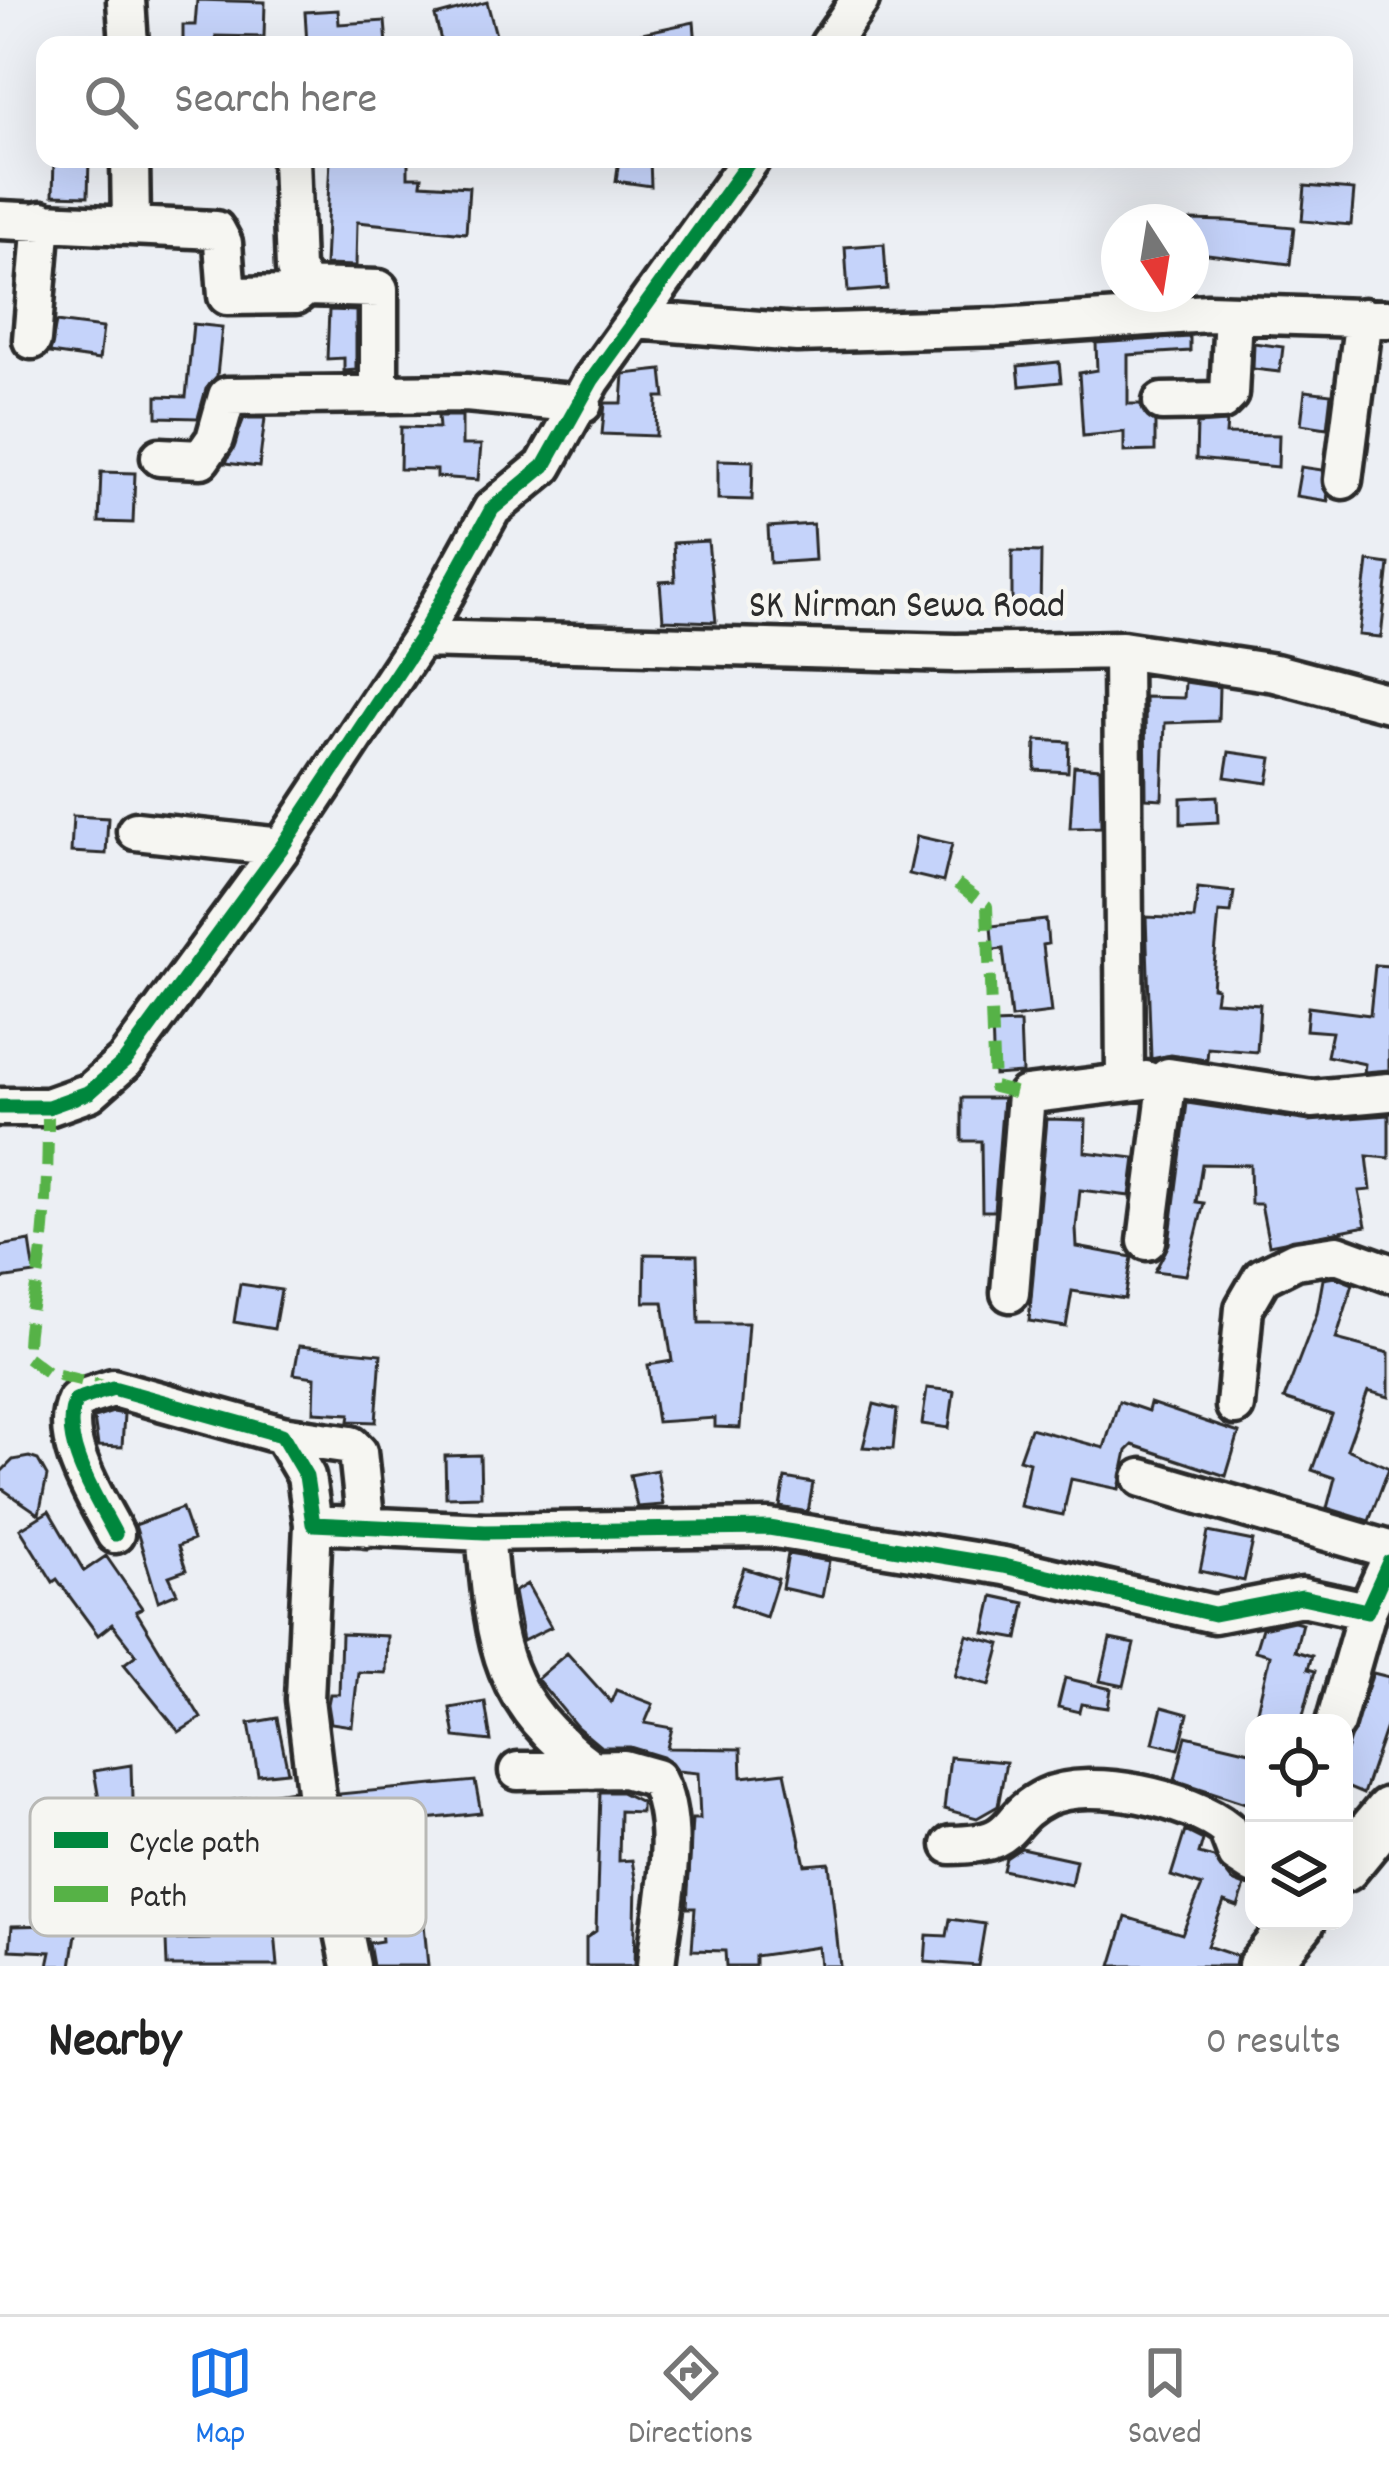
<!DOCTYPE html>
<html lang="en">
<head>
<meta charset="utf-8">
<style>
  :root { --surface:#fff; --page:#f2f2f2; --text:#222; --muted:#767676; --line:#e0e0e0; --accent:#1a73e8 }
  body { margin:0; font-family:Dekko,sans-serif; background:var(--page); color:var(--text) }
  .controls { position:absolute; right:36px; bottom:36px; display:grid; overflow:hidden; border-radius:24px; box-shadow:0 12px 48px #0002 }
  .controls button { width:108px; height:108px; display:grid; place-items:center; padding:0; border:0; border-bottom:3px solid var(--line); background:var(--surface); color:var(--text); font:60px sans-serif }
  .compass { position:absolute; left:1101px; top:204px; width:108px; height:108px; border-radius:50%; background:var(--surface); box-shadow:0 12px 48px #0002; rotate:168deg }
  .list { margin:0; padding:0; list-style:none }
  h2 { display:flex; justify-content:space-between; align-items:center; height:156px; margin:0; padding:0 48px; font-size:51px }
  h2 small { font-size:39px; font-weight:400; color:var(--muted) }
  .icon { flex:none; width:66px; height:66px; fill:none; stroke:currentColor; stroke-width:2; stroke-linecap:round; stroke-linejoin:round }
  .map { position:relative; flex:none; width:1389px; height:1966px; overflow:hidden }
  .search { position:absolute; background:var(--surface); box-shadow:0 12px 48px #0002; left:36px; right:36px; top:36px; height:132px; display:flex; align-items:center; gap:30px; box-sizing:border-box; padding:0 42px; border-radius:24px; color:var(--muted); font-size:45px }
  .sheet { height:348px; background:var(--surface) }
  nav { display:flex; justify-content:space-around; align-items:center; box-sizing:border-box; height:168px; border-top:3px solid var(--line); background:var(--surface); font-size:33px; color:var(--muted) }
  nav a { display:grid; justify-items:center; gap:6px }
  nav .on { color:var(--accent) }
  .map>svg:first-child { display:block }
  .building { fill:#c5d3fa; stroke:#2b2b2b; stroke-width:3 }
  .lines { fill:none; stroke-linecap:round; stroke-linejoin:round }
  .minor-casing { stroke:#2b2b2b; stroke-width:45 }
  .major-casing { stroke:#2b2b2b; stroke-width:57 }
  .minor { stroke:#f6f6f2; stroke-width:36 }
  .major { stroke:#f6f6f2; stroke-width:48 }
  .quiet { stroke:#56b246; stroke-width:12; stroke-dasharray:24 12; stroke-linecap:butt }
  .cycleway-casing { stroke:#f6f6f2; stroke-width:22 }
  .cycleway { stroke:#00873e; stroke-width:15 }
  .labels { text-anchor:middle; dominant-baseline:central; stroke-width:9; stroke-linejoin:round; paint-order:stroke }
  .street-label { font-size:39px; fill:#2b2b2b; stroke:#f6f6f2 }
  .key { fill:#f6f6f2; stroke:#b9b9b6; stroke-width:3 }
  .key-label { font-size:33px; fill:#2b2b2b }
</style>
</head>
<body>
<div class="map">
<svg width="1389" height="1966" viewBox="0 0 1389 1966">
  <rect width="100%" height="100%" fill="#eceff4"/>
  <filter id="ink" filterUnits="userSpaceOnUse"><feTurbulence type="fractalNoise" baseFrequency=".00833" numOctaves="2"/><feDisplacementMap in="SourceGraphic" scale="24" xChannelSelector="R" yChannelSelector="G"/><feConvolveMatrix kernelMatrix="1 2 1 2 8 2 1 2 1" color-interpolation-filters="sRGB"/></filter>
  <g filter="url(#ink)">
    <path class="building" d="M 197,0 L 265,2 L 264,37 L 216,36 L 216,45 L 183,45 L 183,25 L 195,25 Z
      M 487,2 L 496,35 L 442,45 L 435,16 Z
      M 338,10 L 339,24 L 385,21 L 387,45 L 307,45 L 305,12 Z
      M 694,22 L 696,45 L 629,45 L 628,36 Z
      M 54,159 L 89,159 L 88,196 L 53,195 Z
      M 330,159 L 408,159 L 408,177 L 422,177 L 421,184 L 469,187 L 466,233 L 357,222 L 356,266 L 325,265 Z
      M 619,159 L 650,159 L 651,186 L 616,181 Z
      M 1305,186 L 1354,190 L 1351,225 L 1302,221 Z
      M 1227,221 L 1294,227 L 1290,264 L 1191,252 L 1191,220 Z
      M 884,244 L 887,289 L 848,292 L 845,247 Z
      M 329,310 L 356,311 L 356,370 L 344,371 L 344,358 L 327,359 Z
      M 56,322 L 103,328 L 99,360 L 50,353 Z
      M 193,324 L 222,327 L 217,376 L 206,389 L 198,418 L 157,417 L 157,396 L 186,397 Z
      M 1190,337 L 1190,351 L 1128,355 L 1128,404 L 1140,404 L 1155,423 L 1155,451 L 1124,452 L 1124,432 L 1083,436 L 1079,373 L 1097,370 L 1096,343 Z
      M 1254,343 L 1283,347 L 1280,372 L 1253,369 Z
      M 1059,362 L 1061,382 L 1020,386 L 1018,366 Z
      M 662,370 L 665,397 L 657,397 L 656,436 L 602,434 L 605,403 L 622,403 L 624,374 Z
      M 1305,391 L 1331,394 L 1327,428 L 1301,424 Z
      M 438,416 L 462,416 L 462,445 L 481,445 L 478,480 L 437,477 L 437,470 L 400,469 L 401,427 L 439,428 Z
      M 244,418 L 265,418 L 259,467 L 226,463 Z
      M 1227,422 L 1226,434 L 1279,435 L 1278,467 L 1196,459 L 1197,424 Z
      M 718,460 L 753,461 L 752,500 L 718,499 Z
      M 1301,467 L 1322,470 L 1328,501 L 1296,496 Z
      M 101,472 L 135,473 L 133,523 L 99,522 Z
      M 813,524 L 815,560 L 770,563 L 768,527 Z
      M 708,541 L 716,622 L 663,620 L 660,582 L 675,581 L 673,543 Z
      M 1012,551 L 1041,552 L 1040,615 L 1012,615 Z
      M 1368,561 L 1389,564 L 1381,637 L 1359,635 Z
      M 1185,682 L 1219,687 L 1218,721 L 1165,723 L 1162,799 L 1146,798 L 1145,697 L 1184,698 Z
      M 1036,740 L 1069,742 L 1068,772 L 1035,770 Z
      M 1229,752 L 1272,758 L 1268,783 L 1225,777 Z
      M 1074,766 L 1100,768 L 1101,827 L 1070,828 Z
      M 1217,796 L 1218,822 L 1181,824 L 1181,798 Z
      M 73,816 L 108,818 L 106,854 L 71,852 Z
      M 917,836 L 952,844 L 943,882 L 909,874 Z
      M 1198,888 L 1234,892 L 1231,913 L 1219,912 L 1212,987 L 1217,988 L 1215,1001 L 1260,1004 L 1257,1052 L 1208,1048 L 1207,1060 L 1171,1055 L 1151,1059 L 1146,917 L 1194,919 Z
      M 1046,920 L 1048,944 L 1043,945 L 1051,1013 L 1011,1018 L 1003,949 L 993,950 L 991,926 Z
      M 1375,965 L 1389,966 L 1389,1070 L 1364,1072 L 1365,1064 L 1327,1056 L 1332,1032 L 1306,1030 L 1308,1007 L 1370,1015 Z
      M 1020,1023 L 1022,1073 L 994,1075 L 992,1024 Z
      M 962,1098 L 1003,1098 L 994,1211 L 982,1211 L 981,1141 L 962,1141 Z
      M 1187,1103 L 1309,1121 L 1389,1115 L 1389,1158 L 1367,1156 L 1371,1190 L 1359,1191 L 1366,1226 L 1269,1245 L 1261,1204 L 1251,1204 L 1250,1165 L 1202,1164 L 1196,1202 L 1204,1203 L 1186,1275 L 1155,1271 L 1169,1244 Z
      M 1047,1119 L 1086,1120 L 1085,1152 L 1135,1158 L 1130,1196 L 1080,1190 L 1076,1228 L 1077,1247 L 1132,1257 L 1125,1299 L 1072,1291 L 1066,1327 L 1029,1321 Z
      M 30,1241 L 35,1274 L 0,1279 L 0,1246 Z
      M 645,1254 L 697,1255 L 699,1323 L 748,1323 L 740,1428 L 715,1427 L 715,1418 L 657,1422 L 648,1365 L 672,1361 L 663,1302 L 644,1302 Z
      M 1335,1277 L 1353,1284 L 1336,1339 L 1389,1353 L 1389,1397 L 1368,1391 L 1347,1449 L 1389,1468 L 1369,1521 L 1327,1508 L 1335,1478 L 1312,1470 L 1332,1415 L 1284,1399 L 1317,1313 L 1323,1279 Z
      M 240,1284 L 281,1290 L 274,1329 L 234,1322 Z
      M 299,1346 L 381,1354 L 376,1422 L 349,1421 L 350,1414 L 314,1412 L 315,1377 L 294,1374 Z
      M 927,1388 L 954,1391 L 949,1428 L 922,1424 Z
      M 1119,1401 L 1148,1411 L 1150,1403 L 1239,1433 L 1226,1476 L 1133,1445 L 1127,1451 L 1119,1489 L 1071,1479 L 1063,1515 L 1020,1506 L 1029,1462 L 1019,1459 L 1030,1428 L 1104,1448 Z
      M 874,1404 L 897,1410 L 893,1449 L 863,1447 Z
      M 113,1412 L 124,1414 L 122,1447 L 98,1446 L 94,1418 Z
      M 480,1455 L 481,1496 L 446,1497 L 445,1456 Z
      M 29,1457 L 38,1460 L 47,1476 L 39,1514 L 1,1488 L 1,1472 L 13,1460 Z
      M 657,1470 L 663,1505 L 637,1507 L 630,1475 Z
      M 785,1478 L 813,1483 L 808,1512 L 780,1507 Z
      M 182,1508 L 193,1540 L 178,1546 L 186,1570 L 169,1576 L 177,1593 L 158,1601 L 135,1525 Z
      M 49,1511 L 84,1571 L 106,1556 L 142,1608 L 136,1611 L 201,1718 L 179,1732 L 124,1664 L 136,1655 L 112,1624 L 98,1635 L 57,1579 L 53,1582 L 20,1529 Z
      M 1208,1532 L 1253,1541 L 1244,1581 L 1200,1571 Z
      M 788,1554 L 829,1561 L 822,1597 L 782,1588 Z
      M 744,1568 L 778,1579 L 766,1617 L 731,1605 Z
      M 527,1584 L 551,1627 L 523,1641 L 514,1592 Z
      M 993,1596 L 1025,1603 L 1018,1639 L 985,1633 Z
      M 1294,1621 L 1302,1623 L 1295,1651 L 1312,1656 L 1308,1669 L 1315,1671 L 1301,1723 L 1254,1723 L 1270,1655 L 1255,1651 L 1262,1628 Z
      M 341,1634 L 387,1636 L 386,1673 L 358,1672 L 352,1726 L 331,1723 L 328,1704 L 330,1694 L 339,1694 Z
      M 967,1635 L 1001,1644 L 990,1685 L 955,1676 Z
      M 1110,1639 L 1134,1644 L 1124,1686 L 1100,1681 Z
      M 567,1653 L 611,1702 L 616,1690 L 653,1704 L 645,1723 L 672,1728 L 667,1748 L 741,1749 L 742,1777 L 785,1772 L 805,1865 L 829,1863 L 840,1966 L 820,1966 L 818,1947 L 755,1956 L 755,1966 L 726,1966 L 725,1951 L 692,1950 L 695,1908 L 687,1908 L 692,1819 L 700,1819 L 698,1773 L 677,1771 L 663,1757 L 630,1747 L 601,1747 L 577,1727 L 537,1679 Z
      M 1373,1673 L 1389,1677 L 1389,1718 L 1363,1794 L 1344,1786 L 1344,1756 Z
      M 1065,1678 L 1111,1689 L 1108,1708 L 1081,1704 L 1079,1712 L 1058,1707 Z
      M 485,1702 L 491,1741 L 455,1737 L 450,1708 Z
      M 1162,1707 L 1188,1714 L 1179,1749 L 1153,1743 Z
      M 277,1718 L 288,1772 L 258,1775 L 249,1723 Z
      M 1186,1736 L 1254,1752 L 1254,1806 L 1175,1780 Z
      M 950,1757 L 1006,1762 L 998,1806 L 977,1818 L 944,1809 Z
      M 131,1765 L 134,1866 L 95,1870 L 92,1812 L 101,1811 L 94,1771 Z
      M 475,1781 L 481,1813 L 345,1828 L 339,1794 Z
      M 600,1792 L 621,1792 L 641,1802 L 641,1812 L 620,1811 L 619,1861 L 632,1860 L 636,1883 L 634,1966 L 586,1966 L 586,1938 L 596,1931 Z
      M 1185,1831 L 1203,1840 L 1199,1854 L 1214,1858 L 1232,1881 L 1245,1886 L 1238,1907 L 1224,1902 L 1207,1946 L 1237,1956 L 1235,1966 L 1111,1966 L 1126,1917 L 1182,1934 L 1202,1886 L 1171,1876 Z
      M 1021,1848 L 1076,1860 L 1071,1885 L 1003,1870 L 1006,1858 Z
      M 423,1914 L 428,1966 L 373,1966 L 369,1943 L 382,1941 L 380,1918 Z
      M 950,1919 L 985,1924 L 978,1966 L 925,1962 L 927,1935 L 947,1936 Z
      M 55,1925 L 77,1928 L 71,1966 L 48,1966 L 51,1952 L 10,1950 L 12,1926 Z
      M 232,1927 L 233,1935 L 275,1932 L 278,1966 L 167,1966 L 166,1940 L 209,1939 L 208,1931 Z"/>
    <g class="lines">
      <defs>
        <path id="minor" d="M 126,0 L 129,45
          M 829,45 L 860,0
          M 130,159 L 131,225
          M 291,159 L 295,269 L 306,287 L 379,289 L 379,393
          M 0,220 L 216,230 L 223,243 L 227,296 L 296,295 L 306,287
          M 636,320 L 797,333 L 1000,327 L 1208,313 L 1389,319
          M 32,340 L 42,220
          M 1162,402 L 1222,401 L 1229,394 L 1233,314
          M 160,457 L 201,459 L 215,439 L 227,396 L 466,393 L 583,404
          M 1343,480 L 1364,317
          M 420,639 L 956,653 L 1122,650 L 1275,673 L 1389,703
          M 1122,650 L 1125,1082
          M 136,831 L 282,847
          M 0,1107 L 48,1107 L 90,1092 L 125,1061 L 282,847 L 420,639 L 492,509 L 544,466 L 592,380 L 751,159
          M 1147,1241 L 1168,1077 L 1312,1099 L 1389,1092
          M 1010,1293 L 1026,1095 L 1146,1080
          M 1235,1406 L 1244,1308 L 1262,1277 L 1296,1260 L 1337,1254 L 1389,1273
          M 282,1435 L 351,1445 L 358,1452 L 366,1528
          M 1142,1478 L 1389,1550
          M 313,1524 L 305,1699 L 318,1807 L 351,1966
          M 485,1532 C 495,1644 497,1699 593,1770
          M 115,1534 C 97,1499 57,1439 76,1400 L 113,1388 L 282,1435 L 306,1476 L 313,1524 L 485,1532 L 769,1528 L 1004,1566 L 1214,1614 L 1302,1597 L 1367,1611 L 1389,1562
          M 1335,1723 L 1367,1611
          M 518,1771 L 624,1769 L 656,1778 C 684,1828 661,1911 656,1966
          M 170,1832 L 318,1807
          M 951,1845 C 1023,1844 999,1820 1046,1797 C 1090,1776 1191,1799 1227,1829 L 1237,1855 L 1254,1866"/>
        <path id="major" d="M 1344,1867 L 1389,1812
          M 1263,1966 L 1300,1921"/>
      </defs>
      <use href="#minor" class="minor-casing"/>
      <use href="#major" class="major-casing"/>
      <use href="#minor" class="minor"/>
      <use href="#major" class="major"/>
      <path class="quiet" d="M 957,884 L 987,906 L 994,1087 L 1026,1095
        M 48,1107 C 48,1160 47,1213 40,1265 C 35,1300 26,1320 27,1357 L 47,1372 L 104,1386"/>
      <defs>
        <path id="cycleway" d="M 0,1107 L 48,1107 L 90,1092 L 125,1061 L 282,847 L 420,639 L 492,509 L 544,466 L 592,380 L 751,159
          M 115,1534 C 97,1499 57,1439 76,1400 L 113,1388 L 282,1435 L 306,1476 L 313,1524 L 485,1532 L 769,1528 L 1004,1566 L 1214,1614 L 1302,1597 L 1367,1611 L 1389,1562"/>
      </defs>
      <use href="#cycleway" class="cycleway-casing"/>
      <use href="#cycleway" class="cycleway"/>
    </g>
  </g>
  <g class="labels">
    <g class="street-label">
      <text x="907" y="608">SK Nirman Sewa Road</text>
    </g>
  </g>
  <rect x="30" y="1798" width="396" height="138" rx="18" class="key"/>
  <rect x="54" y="1832" width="54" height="16" fill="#00873e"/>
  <rect x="54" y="1886" width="54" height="16" fill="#56b246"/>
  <g class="key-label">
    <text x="129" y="1852">Cycle path</text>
    <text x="129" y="1906">Path</text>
  </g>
</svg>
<div class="controls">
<button><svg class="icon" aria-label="locate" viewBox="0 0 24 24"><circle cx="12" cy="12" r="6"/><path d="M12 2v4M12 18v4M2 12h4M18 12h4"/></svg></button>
<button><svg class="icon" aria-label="layers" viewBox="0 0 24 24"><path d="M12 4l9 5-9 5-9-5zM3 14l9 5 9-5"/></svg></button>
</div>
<svg class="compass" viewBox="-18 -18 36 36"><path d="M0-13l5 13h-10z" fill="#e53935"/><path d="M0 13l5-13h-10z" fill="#767676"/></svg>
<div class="search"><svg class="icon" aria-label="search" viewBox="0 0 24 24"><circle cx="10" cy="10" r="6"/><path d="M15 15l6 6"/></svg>Search here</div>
</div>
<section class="sheet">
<h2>Nearby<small>0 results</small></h2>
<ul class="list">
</ul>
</section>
<nav>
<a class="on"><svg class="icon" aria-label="map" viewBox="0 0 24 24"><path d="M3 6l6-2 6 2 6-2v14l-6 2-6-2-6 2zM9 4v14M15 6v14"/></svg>Map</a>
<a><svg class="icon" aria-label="directions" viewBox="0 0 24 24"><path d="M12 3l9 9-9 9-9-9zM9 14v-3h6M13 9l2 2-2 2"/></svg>Directions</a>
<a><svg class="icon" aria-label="saved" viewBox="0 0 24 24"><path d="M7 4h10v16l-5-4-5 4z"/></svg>Saved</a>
</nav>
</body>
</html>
